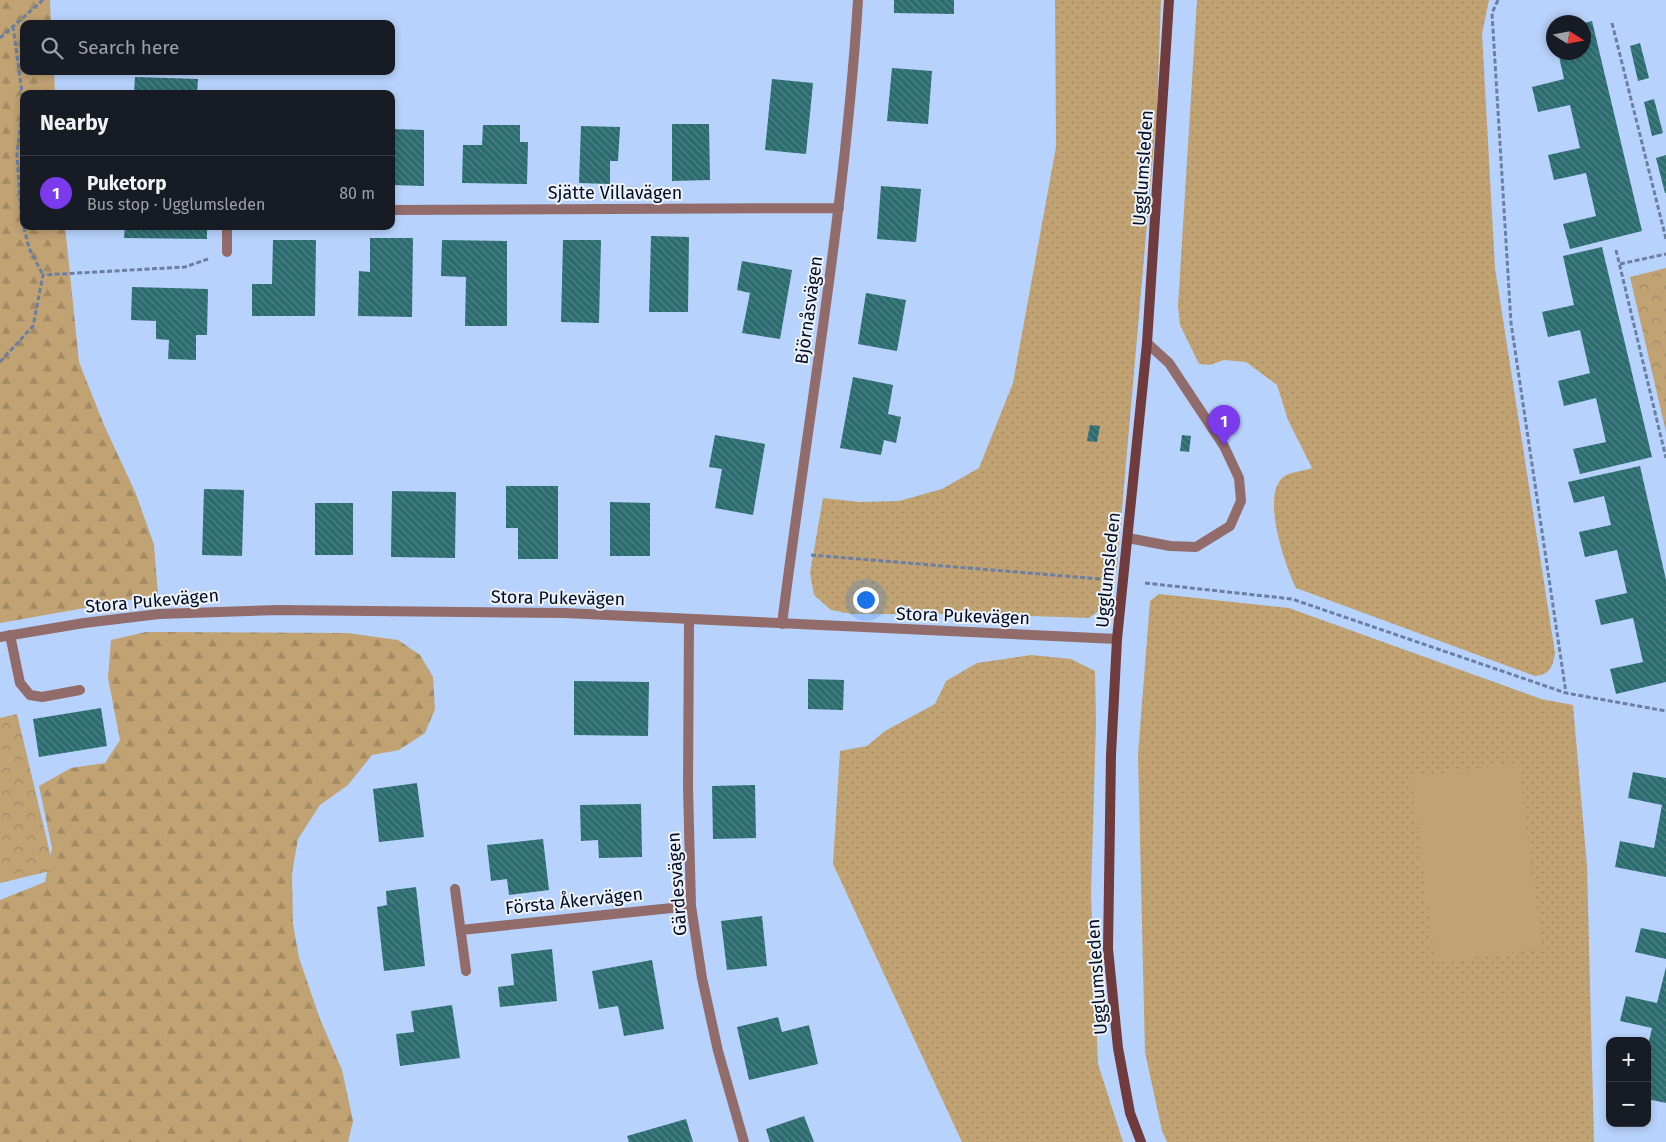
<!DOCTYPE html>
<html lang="en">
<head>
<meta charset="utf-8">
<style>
  :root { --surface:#171b24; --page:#20242c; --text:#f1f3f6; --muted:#9ea1a6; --line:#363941; --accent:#7c3aed }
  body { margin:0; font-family:"Fira Sans",sans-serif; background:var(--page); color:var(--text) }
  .controls { position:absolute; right:15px; bottom:15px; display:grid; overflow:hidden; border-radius:10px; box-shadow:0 2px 8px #0003 }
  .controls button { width:45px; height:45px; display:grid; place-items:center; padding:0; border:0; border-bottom:1px solid var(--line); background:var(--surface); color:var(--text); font:25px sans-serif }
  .compass { position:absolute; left:1546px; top:15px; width:45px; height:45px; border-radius:50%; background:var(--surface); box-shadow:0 2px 8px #0003; rotate:101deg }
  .you { position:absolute; left:865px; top:599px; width:18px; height:18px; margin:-12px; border:4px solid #fff; border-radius:50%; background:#1a73e8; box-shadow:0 0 0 8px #1a73e833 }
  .badge { display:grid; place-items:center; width:32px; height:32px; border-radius:50%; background:var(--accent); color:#fff; font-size:16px; font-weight:700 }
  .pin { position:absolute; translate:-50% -41px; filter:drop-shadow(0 1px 2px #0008) }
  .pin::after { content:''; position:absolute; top:26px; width:18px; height:15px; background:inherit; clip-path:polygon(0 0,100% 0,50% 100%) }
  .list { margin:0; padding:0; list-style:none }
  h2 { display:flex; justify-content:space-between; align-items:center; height:65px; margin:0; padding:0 20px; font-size:21px }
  h2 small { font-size:16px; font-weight:400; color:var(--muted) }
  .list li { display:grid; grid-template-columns:32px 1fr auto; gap:15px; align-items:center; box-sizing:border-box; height:75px; padding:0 20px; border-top:1px solid var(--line) }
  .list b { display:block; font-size:19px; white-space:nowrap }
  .list p { margin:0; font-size:16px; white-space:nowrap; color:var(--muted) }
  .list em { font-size:16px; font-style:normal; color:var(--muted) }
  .icon { flex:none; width:28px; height:28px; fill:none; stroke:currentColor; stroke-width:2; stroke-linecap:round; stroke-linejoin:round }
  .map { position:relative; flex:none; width:1666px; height:1142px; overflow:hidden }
  .search { position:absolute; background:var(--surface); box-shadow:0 2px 8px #0003; left:20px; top:20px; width:375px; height:55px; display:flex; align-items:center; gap:12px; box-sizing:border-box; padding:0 18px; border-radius:10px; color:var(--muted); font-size:19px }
  .panel { position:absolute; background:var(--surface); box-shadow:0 2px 8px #0003; left:20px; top:90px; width:375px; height:140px; border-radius:10px }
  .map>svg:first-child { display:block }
  .grass { fill:url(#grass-dots) }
  .forest { fill:url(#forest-firs) }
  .park { fill:url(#park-crowns) }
  .garden { fill:#c0a273 }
  .building { fill:url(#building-back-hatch) }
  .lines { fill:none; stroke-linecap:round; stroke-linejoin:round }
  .path { stroke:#6b7fa2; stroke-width:3; stroke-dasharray:5 2.5; stroke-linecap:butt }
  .lane { stroke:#926b6b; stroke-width:10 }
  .street { stroke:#926b6b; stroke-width:10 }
  .secondary { stroke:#703b3d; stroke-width:10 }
  .labels { text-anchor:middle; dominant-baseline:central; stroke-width:4; stroke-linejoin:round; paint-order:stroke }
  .street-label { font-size:18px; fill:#010c24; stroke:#edf2f9 }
</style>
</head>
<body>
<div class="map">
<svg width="1666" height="1142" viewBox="0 0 1666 1142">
  <defs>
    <pattern id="grass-dots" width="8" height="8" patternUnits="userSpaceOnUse" patternTransform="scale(1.25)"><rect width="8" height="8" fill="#c0a273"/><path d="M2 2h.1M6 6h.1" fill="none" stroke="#a38a63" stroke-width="1.8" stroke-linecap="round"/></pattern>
    <pattern id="forest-firs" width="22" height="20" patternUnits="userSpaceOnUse" patternTransform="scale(1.25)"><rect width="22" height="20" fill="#c0a273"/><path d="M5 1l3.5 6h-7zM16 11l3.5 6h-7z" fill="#a38a63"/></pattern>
    <pattern id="park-crowns" width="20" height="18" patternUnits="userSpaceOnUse" patternTransform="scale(1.25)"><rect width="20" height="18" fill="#c0a273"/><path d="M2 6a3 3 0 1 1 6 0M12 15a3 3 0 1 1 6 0" fill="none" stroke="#a38a63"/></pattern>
    <pattern id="building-back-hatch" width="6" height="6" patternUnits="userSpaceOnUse" patternTransform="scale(1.25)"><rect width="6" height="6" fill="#2a6c6f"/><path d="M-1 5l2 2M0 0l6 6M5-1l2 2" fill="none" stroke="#538286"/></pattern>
  </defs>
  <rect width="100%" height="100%" fill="#b7d2fc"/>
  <path class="grass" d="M 1055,0 L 1161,0 L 1157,110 L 1117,566 C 1112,592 1112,603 1089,618 L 973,614 L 852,614 L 831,610 L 814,595 L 810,573 L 823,498 L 859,502 L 899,501 L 942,489 L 979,468 L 1013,383 L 1056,147 Z
    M 1197,0 L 1489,0 L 1482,34 L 1495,268 L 1555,653 C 1553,666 1550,675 1535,676 L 1296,588 C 1286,567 1258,491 1286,475 C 1293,472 1304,471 1312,468 L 1288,420 L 1277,385 L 1246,362 L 1224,360 L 1210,365 L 1199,364 L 1180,325 L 1178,306 Z
    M 1159,594 L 1289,608 L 1541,699 L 1573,705 L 1587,866 L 1594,1142 L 1167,1142 L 1162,1131 L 1145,1052 L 1138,754 L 1150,601 Z
    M 1031,655 L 1071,659 L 1095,671 L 1096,723 L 1091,895 L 1098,1064 L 1123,1142 L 962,1142 L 833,864 L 840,751 L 867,746 L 885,731 L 935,704 L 946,681 L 977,663 Z"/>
  <path class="forest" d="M 0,0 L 50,0 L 51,24 L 24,24 L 24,71 L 54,71 L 55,94 L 24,94 L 24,226 L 65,226 L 79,362 L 104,425 L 136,494 L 154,545 L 158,595 L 0,623 Z
    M 146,632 L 347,633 L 398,640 L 420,655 L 433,677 L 435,709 L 425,733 L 399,750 L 372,755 L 348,785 L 320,805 L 298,839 L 292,873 L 293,924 L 299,958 L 320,1019 L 342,1070 L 353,1121 L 348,1142 L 0,1142 L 0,900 L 45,882 L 52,848 L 39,786 L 71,768 L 105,763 L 120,740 L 108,678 L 111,640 Z"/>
  <path class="park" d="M 1666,268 L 1666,432 L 1630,277 Z
    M 17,714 L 54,870 L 0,883 L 0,718 Z"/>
  <path class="garden" d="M 1518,763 L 1542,949 L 1435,963 L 1411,777 Z"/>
  <path class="building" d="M 894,0 L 954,0 L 954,14 L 894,13 Z
    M 1592,21 L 1642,231 L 1570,249 L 1563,224 L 1596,216 L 1586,173 L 1554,180 L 1548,155 L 1580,148 L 1570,105 L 1538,112 L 1532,87 L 1564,79 L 1558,52 L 1584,52 L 1584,23 Z
    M 1640,43 L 1649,78 L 1638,81 L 1630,46 Z
    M 892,68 L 932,71 L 928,124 L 887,121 Z
    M 135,77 L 198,79 L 197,94 L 134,94 Z
    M 772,79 L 813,83 L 806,154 L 765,150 Z
    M 1654,99 L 1663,133 L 1652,136 L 1644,102 Z
    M 672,124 L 709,124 L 710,180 L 672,181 Z
    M 483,125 L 520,125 L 520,142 L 528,142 L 527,184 L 462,183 L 463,145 L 482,145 Z
    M 581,126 L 620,127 L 618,161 L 610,161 L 610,184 L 579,183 Z
    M 391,129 L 424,130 L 424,186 L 391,185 Z
    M 1666,155 L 1666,193 L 1665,193 L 1656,158 Z
    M 881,186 L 921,189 L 916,242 L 877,239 Z
    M 125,226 L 207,226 L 207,239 L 124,238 Z
    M 651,236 L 689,237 L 688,312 L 649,312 Z
    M 370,238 L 413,238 L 412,317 L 358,316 L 359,271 L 370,272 Z
    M 273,240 L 316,240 L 315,316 L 252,316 L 252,284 L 272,284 Z
    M 442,240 L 507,241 L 507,326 L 465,326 L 466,277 L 441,276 Z
    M 563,240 L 601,240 L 599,323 L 561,322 Z
    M 1602,247 L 1652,457 L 1580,474 L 1573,449 L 1606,442 L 1596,398 L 1564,406 L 1558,381 L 1590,373 L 1580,330 L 1548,337 L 1542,312 L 1574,305 L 1563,256 Z
    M 742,261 L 792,270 L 780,339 L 742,333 L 750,293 L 737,290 Z
    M 132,287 L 208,289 L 207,335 L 196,335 L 196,360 L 168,359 L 169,340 L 156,339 L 156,321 L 131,320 Z
    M 866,293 L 906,300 L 897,351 L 858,344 Z
    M 853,377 L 893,385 L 888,414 L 901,417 L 896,443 L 884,440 L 881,455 L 840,448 Z
    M 1090,425 L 1100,426 L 1097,442 L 1087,441 Z
    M 715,435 L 765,444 L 753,515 L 715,508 L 722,469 L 709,467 Z
    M 1182,435 L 1191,436 L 1189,452 L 1180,451 Z
    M 1640,466 L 1666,580 L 1666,682 L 1616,694 L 1610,669 L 1643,662 L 1633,618 L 1601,625 L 1595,600 L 1627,593 L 1617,550 L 1585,557 L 1579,532 L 1611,525 L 1604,496 L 1574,503 L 1568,482 Z
    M 506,486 L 558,486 L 558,559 L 518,559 L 518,528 L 506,528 Z
    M 204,489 L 244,490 L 242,556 L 202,555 Z
    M 392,491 L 456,492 L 455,558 L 391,557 Z
    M 610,502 L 650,503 L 650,556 L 610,556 Z
    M 315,503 L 353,503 L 353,555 L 315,555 Z
    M 808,679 L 844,680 L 843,710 L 808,709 Z
    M 574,681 L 649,682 L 648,736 L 574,735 Z
    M 101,708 L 107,746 L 39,757 L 33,719 Z
    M 1633,772 L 1666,778 L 1666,877 L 1615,867 L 1620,841 L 1654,848 L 1662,805 L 1628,798 Z
    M 417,783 L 424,837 L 379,842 L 373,789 Z
    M 755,785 L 756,838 L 713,839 L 712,786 Z
    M 641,804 L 642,857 L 599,858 L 598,840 L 581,841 L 580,805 Z
    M 543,839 L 549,890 L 509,895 L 507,879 L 491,881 L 487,845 Z
    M 416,887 L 425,966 L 384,971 L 377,907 L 387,905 L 386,891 Z
    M 762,916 L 767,966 L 727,970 L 721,921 Z
    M 1641,928 L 1666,933 L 1666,959 L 1635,952 Z
    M 552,949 L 557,1001 L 500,1007 L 498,987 L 514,985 L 511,954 Z
    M 652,960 L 664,1029 L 624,1036 L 618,1006 L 599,1009 L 592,971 Z
    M 1666,967 L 1666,1103 L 1647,1099 L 1647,1049 L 1652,1028 L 1620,1021 L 1626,996 L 1657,1003 Z
    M 452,1005 L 460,1058 L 400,1066 L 396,1034 L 414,1032 L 411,1011 Z
    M 778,1017 L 782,1032 L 809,1025 L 818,1064 L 749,1080 L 737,1027 Z
    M 804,1116 L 814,1142 L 770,1142 L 766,1129 Z
    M 686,1119 L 693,1142 L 629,1142 L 627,1136 Z"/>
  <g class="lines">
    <path class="path" d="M 1498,0 L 1492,13 L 1511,323 L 1566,693
      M 1612,23 L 1666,239
      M 13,26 L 23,99 L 17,155 L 21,216 L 29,248 L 43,275
      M 0,38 L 43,0
      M 1616,250 L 1666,458
      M 1620,264 L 1666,254
      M 0,362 L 33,326 L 43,275 L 185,267 L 208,259
      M 811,555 L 1101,579
      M 1145,583 L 1292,599 L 1566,693 L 1666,711"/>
    <path class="lane" d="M 227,226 L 227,252
      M 1128,538 L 1170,546 L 1196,547 L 1230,526 L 1241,501 L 1239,478 L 1224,446 L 1169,363 L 1147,343
      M 10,635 L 20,683 L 30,695 L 42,697 L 80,690
      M 455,889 L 466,971"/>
    <path class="street" d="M 391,210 L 839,208
      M 689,619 L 688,787 L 691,906 L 702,978 L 718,1051 L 744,1142
      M 782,624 C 808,416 845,210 858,0
      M 0,637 L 84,623 L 159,614 L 278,610 L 565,613 L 1117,639
      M 461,930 L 691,906"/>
    <path class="secondary" d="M 1141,1142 L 1130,1113 L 1118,1048 L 1108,949 L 1111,755 L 1117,639 L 1147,343 L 1169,0"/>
  </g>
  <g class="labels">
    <g class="street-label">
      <text transform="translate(1143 168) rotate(-86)">Ugglumsleden</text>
      <text x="615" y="193">Sjätte Villavägen</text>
      <text transform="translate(809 310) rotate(-82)">Björnåsvägen</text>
      <text transform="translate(1108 570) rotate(-84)">Ugglumsleden</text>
      <text transform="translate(558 598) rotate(1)">Stora Pukevägen</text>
      <text transform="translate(152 601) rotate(-5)">Stora Pukevägen</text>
      <text transform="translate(963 616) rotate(2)">Stora Pukevägen</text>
      <text transform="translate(677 884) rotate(-94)">Gärdesvägen</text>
      <text transform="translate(574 901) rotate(-6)">Första Åkervägen</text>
      <text transform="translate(1097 977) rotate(-94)">Ugglumsleden</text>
    </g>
  </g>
</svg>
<div class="controls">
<button>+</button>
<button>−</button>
</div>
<svg class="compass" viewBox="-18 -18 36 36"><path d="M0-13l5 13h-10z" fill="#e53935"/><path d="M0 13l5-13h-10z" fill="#9ea1a6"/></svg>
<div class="you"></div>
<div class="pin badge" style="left:1224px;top:446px">1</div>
<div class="search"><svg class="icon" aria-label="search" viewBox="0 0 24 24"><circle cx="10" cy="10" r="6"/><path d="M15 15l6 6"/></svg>Search here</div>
<section class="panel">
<h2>Nearby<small></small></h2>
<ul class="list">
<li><span class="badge">1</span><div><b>Puketorp</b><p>Bus stop · Ugglumsleden</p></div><em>80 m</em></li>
</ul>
</section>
</div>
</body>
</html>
